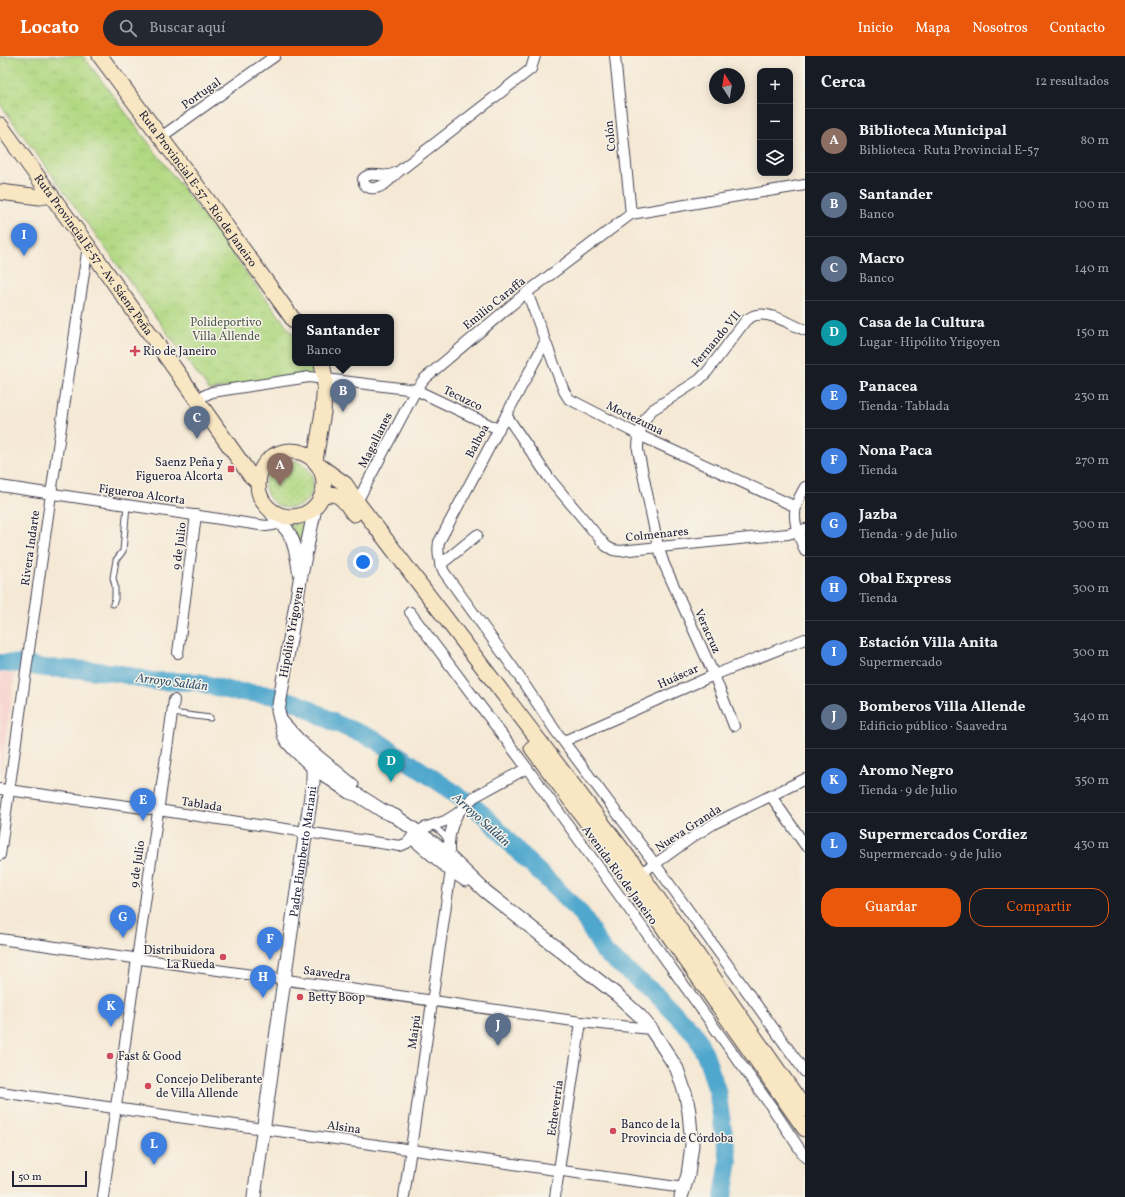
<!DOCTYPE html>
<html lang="es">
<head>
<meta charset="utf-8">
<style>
  :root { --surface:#171b24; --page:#242831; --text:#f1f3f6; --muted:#9ea1a6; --line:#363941; --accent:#ea580c }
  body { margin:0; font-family:Vollkorn,serif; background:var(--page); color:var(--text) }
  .controls { position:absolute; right:12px; top:12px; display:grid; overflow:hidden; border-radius:8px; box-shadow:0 2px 10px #0003 }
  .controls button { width:36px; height:36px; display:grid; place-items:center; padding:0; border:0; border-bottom:1px solid var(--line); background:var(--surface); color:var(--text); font:20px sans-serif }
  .compass { position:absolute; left:709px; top:12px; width:36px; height:36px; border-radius:50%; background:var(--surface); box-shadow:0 2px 10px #0003; rotate:348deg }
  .scale { position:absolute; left:12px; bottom:10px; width:75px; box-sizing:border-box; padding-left:4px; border:2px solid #22223b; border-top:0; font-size:11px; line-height:14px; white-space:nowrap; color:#22223b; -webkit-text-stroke:3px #f7f3e8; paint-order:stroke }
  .you { position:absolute; left:363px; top:506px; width:14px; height:14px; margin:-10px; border:3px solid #fff; border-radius:50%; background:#1a73e8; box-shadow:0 0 0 6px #1a73e833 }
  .badge { display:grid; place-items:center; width:26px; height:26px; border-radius:50%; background:var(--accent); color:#fff; font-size:13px; font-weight:700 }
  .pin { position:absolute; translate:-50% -33px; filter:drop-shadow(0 1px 2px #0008) }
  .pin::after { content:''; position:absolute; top:21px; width:14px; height:12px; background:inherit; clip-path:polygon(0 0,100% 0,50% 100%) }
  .popup { position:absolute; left:292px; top:258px; width:102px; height:52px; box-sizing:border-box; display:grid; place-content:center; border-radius:8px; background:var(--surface); filter:drop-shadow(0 1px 3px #0005); font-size:13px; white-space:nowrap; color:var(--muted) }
  .popup b { font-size:15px; color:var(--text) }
  .popup::after { content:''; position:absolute; left:50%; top:100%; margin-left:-8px; border:8px solid transparent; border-top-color:var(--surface) }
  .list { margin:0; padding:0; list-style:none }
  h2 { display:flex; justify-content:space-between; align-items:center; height:52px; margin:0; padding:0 16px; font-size:17px }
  h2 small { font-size:13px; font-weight:400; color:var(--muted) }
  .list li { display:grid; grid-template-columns:26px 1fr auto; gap:12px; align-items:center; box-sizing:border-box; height:64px; padding:0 16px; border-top:1px solid var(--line) }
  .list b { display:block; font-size:15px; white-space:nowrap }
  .list p { margin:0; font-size:13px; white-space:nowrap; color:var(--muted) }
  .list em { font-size:13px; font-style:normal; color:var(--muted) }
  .actions { display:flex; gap:8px; padding:12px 16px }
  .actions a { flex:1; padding:9px 0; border:1px solid var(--accent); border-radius:16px; text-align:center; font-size:14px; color:var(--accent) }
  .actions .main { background:var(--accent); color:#fff }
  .icon { flex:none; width:22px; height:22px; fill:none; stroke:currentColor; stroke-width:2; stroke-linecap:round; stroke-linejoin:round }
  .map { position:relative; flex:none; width:805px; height:1141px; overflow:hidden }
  header { display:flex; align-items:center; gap:24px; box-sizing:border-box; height:56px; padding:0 20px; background:var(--accent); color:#fff }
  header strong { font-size:19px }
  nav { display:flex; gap:22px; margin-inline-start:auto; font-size:14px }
  .search { width:280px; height:36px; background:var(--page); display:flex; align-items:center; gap:10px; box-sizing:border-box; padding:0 14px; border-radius:22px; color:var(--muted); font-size:15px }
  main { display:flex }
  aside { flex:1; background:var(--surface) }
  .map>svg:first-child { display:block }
  .built { fill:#f7d0cc }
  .grass { fill:url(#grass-dots); stroke:#6a7d5e }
  .park { fill:url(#park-crowns); stroke:#6a7d5e }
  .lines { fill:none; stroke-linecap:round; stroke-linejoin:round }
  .river { stroke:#50a7cd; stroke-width:18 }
  .service-casing { stroke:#424052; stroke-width:7 }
  .minor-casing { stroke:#424052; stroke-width:12 }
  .tertiary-casing { stroke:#424052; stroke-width:15 }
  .secondary-casing { stroke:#424052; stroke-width:17 }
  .service { stroke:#fff; stroke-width:5 }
  .minor { stroke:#fff; stroke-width:10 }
  .tertiary { stroke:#fff; stroke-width:13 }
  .secondary { stroke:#f9e7c3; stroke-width:15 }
  .poi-dot { fill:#d1495b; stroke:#f7f3e8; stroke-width:1.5 }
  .labels { text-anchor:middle; stroke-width:3; stroke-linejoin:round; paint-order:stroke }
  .street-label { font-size:12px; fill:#22223b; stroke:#f7f3e8 }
  .park-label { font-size:12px; fill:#4d5950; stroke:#f7f3e8 }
  .poi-label { font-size:12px; fill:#22223b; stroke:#f7f3e8; text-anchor:start }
  .water-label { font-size:13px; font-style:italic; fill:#345775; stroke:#f7f3e8 }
</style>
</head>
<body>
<header>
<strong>Locato</strong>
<div class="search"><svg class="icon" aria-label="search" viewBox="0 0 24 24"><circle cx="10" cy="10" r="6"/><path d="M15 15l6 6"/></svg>Buscar aquí</div>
<nav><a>Inicio</a><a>Mapa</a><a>Nosotros</a><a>Contacto</a></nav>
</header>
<main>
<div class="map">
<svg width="805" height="1141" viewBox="0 0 805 1141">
  <defs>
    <pattern id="grass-dots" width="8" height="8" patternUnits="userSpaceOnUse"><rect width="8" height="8" fill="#b1d882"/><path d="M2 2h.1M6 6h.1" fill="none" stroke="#98b971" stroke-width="1.8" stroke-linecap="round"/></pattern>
    <pattern id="park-crowns" width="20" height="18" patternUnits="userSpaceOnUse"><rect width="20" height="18" fill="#b1d882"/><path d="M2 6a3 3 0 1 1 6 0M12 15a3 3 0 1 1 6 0" fill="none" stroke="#98b971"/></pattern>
  </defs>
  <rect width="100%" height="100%" fill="#f7f3e8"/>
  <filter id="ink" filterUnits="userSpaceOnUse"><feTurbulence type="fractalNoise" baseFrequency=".025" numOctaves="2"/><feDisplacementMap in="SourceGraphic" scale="8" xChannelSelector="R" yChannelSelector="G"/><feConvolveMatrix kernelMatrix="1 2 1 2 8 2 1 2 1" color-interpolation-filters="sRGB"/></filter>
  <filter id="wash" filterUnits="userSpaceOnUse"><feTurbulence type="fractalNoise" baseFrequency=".012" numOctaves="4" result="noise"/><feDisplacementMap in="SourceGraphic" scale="16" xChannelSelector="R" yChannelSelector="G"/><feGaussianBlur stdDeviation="0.9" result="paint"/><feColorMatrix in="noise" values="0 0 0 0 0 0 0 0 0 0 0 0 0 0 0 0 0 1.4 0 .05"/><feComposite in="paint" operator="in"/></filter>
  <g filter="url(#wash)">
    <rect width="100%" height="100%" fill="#f5e9d5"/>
    <path class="built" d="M 0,616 L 15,618 L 1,716 L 0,716 Z"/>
    <g class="grass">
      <circle cx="289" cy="428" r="24"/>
      <path d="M 305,466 L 300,488 L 290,469 Z"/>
    </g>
    <path class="park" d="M 0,0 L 83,0 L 295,281 L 295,307 L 311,307 L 314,318 L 209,334 L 0,48 Z"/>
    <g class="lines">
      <path class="river" d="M 0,607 L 20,608 L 44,612 L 89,614 L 117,617 L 152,625 L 198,626 L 231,635 L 271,639 L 300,648 L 335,667 L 376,684 L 467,745 L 486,761 L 526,804 L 557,833 L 582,859 L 604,896 L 659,941 L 696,979 L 706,1001 L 717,1034 L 723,1073 L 729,1105 L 723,1141"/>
    </g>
  </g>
  <g filter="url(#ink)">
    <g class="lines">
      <defs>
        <g id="service">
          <path d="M 113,548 L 115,543 L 115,530 L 113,522 L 116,504 L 123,495 L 127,449"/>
          <path d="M 172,657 L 210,662"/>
          <path d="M 433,769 L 444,779 L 448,786"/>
        </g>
        <g id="minor">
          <path d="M 615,0 L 631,158"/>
          <path d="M 161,81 L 275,0"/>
          <path d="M 398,116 C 395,117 391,119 388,119 C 379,121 370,115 363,123 C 364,134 375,134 383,129 C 388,127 393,120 398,116 L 531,13 L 535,0"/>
          <path d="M 527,236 L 564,335 L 569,343 L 639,379 L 796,451"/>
          <path d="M 545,286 L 439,486 C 437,497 439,506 444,516 L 514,613 L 555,674 L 655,808 L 805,1016"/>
          <path d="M 197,343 L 212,336 L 309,321 L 416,334 L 498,373"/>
          <path d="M 506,359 L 549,422 L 606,490 L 613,494 L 620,495 L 788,478 L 805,473"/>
          <path d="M 0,430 L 266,470 L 273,469 L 295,461"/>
          <path d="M 805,431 C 802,437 797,444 796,451 C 792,466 800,482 805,495"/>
          <path d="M 357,446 L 416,334 L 424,323 L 521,241 L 631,158 L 805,129"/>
          <path d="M 440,509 L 477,479"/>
          <path d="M 410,556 L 527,712 L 663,900 L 773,1053 L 805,1101"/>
          <path d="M 178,597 L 196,459"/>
          <path d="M 734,670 L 714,619 L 664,508 L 658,490 L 638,394 C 638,379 641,366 652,354 L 699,324 L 707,316 L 746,264 C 750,262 753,259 757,259 C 771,256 792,269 805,274"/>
          <path d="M 564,685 L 714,619 L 805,583"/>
          <path d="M 0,733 L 158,754 L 400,790 L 407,787 L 412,781 L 424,772 L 445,765 L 458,757 L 474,741 L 527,712"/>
          <path d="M 771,740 L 805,789"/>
          <path d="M 0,799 L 51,438 L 88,190"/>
          <path d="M 635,820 L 655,808 L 694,780 L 715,767 L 805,723"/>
          <path d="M 0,883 L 581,966 L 651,973"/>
          <path d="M 0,1036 L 684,1132"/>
          <path d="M 103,1141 L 174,644"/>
          <path d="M 404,1141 L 451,814 C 448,794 447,776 458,757"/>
          <path d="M 555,1141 L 581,966"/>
        </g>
        <g id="tertiary">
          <path d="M 315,452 L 300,524 L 278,655 L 284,679 L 287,685 L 295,694 L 313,711 L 349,736 L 358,739 L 383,755 L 395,760 L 439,791 L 485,835 L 617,939 L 640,960 L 651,973 L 661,988 L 677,1013 L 686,1040 L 689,1056 L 692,1089 L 688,1119 L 681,1141"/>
          <path d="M 270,455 C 275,462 282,468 287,474 C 295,486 297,500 299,514"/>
          <path d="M 282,666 L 302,688 L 352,729"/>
          <path d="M 413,782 L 451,814 L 466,824"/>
          <path id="s1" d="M 254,1141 L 284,924 L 313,726 L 313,711"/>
        </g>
        <g id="secondary">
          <path id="s2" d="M 100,0 L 209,146 L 295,266"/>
          <path id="s3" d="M 0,69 L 88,190 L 250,419 L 258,426"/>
          <path d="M 0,136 L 40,141 L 51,139"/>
          <circle cx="291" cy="428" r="33"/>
          <path d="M 315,404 L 323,356 L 325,323 L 322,307"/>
          <path d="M 321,411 L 345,428 L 357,446 L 640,817 L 805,1053"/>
          <path d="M 323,439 C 341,435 344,445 354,458"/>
          <path d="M 532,692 L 630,824 L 805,1073"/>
        </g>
      </defs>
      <use href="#service" class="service-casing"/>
      <use href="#minor" class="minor-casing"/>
      <use href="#tertiary" class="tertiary-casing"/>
      <use href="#secondary" class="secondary-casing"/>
      <use href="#service" class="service"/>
      <use href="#minor" class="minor"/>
      <use href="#tertiary" class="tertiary"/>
      <use href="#secondary" class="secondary"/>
    </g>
  </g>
  <g class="poi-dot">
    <path d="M133 289h4v4h4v4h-4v4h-4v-4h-4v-4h4z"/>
    <rect x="227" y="409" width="8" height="8" rx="2"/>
    <circle cx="223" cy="901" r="4"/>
    <circle cx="300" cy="941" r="4"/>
    <circle cx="110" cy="1000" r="4"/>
    <circle cx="148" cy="1030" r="4"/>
    <circle cx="613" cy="1075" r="4"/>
  </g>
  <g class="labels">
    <g class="street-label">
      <text transform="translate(201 37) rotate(-35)" y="4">Portugal</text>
      <text transform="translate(610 80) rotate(-96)" y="4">Colón</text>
      <text dy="4" stroke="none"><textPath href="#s2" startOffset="165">Ruta Provincial E-57 - Río de Janeiro</textPath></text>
      <text dy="4" stroke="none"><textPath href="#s3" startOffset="160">Ruta Provincial E-57 - Av. Sáenz Peña</textPath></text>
      <text transform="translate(494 247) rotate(-39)" y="4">Emilio Caraffa</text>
      <text transform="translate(716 283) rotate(-50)" y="4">Fernando VII</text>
      <text transform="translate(463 342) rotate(26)" y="4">Tecuzco</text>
      <text transform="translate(635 362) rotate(26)" y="4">Moctezuma</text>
      <text transform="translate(375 384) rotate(-63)" y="4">Magallanes</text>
      <text transform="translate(477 385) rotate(-62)" y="4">Balboa</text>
      <text transform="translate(142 438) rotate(8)" y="4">Figueroa Alcorta</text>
      <text transform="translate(657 478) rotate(-6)" y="4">Colmenares</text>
      <text transform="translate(179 490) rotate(-83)" y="4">9 de Julio</text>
      <text transform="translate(30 492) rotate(-82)" y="4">Rivera Indarte</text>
      <text transform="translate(708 575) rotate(66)" y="4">Veracruz</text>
      <text transform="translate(291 576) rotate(-80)" y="4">Hipólito Yrigoyen</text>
      <text transform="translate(678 620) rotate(-24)" y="4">Huáscar</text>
      <text transform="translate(202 748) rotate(9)" y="4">Tablada</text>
      <text transform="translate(688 772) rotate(-33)" y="4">Nueva Granda</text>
      <text dy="4" stroke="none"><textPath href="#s1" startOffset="349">Padre Humberto Mariani</textPath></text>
      <text transform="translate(137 808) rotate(-82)" y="4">9 de Julio</text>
      <text transform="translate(620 819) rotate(54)" y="4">Avenida Río de Janeiro</text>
      <text transform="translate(327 917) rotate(8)" y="4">Saavedra</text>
      <text transform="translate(414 976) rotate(-82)" y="4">Maipú</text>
      <text transform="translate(555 1052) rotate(-82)" y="4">Echeverría</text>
      <text transform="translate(344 1071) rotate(8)" y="4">Alsina</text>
    </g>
    <g class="park-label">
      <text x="226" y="270">Polideportivo<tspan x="226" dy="14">Villa Allende</tspan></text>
    </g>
    <g class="poi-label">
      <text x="143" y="299">Rio de Janeiro</text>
      <text x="223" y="410" text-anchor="end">Saenz Peña y<tspan x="223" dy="14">Figueroa Alcorta</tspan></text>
      <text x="215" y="898" text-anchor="end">Distribuidora<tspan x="215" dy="14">La Rueda</tspan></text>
      <text x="308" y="945">Betty Boop</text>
      <text x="118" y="1004">Fast &amp; Good</text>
      <text x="156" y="1027">Concejo Deliberante<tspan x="156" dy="14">de Villa Allende</tspan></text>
      <text x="621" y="1072">Banco de la<tspan x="621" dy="14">Provincia de Córdoba</tspan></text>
    </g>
    <g class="water-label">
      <text transform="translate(172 625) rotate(7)" y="5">Arroyo Saldán</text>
      <text transform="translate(482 763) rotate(42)" y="5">Arroyo Saldán</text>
    </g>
  </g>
</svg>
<div class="controls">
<button>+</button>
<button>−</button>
<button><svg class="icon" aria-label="layers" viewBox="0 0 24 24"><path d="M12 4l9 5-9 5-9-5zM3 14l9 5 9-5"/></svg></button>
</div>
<svg class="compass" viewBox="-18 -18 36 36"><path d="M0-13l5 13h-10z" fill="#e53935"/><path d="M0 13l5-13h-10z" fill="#9ea1a6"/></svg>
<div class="scale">50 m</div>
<div class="you"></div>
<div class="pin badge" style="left:280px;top:430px;background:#8d6e63">A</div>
<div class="pin badge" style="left:343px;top:356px;background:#5c6f8a">B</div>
<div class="popup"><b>Santander</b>Banco</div>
<div class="pin badge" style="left:197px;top:383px;background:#5c6f8a">C</div>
<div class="pin badge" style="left:391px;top:726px;background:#0f9aa8">D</div>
<div class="pin badge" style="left:143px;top:765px;background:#3f7fe0">E</div>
<div class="pin badge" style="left:270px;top:904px;background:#3f7fe0">F</div>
<div class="pin badge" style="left:123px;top:882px;background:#3f7fe0">G</div>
<div class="pin badge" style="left:263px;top:942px;background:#3f7fe0">H</div>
<div class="pin badge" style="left:24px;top:200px;background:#3f7fe0">I</div>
<div class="pin badge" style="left:498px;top:990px;background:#5c6f8a">J</div>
<div class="pin badge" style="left:111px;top:971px;background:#3f7fe0">K</div>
<div class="pin badge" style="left:154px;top:1109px;background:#3f7fe0">L</div>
</div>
<aside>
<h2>Cerca<small>12 resultados</small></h2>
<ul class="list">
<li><span class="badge" style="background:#8d6e63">A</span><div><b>Biblioteca Municipal</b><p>Biblioteca · Ruta Provincial E-57</p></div><em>80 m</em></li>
<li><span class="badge" style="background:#5c6f8a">B</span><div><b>Santander</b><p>Banco</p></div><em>100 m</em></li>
<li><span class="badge" style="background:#5c6f8a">C</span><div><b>Macro</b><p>Banco</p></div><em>140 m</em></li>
<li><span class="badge" style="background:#0f9aa8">D</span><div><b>Casa de la Cultura</b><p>Lugar · Hipólito Yrigoyen</p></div><em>150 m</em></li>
<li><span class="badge" style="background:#3f7fe0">E</span><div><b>Panacea</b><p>Tienda · Tablada</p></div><em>230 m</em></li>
<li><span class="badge" style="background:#3f7fe0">F</span><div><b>Nona Paca</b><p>Tienda</p></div><em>270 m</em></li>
<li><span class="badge" style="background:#3f7fe0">G</span><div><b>Jazba</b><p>Tienda · 9 de Julio</p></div><em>300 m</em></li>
<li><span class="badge" style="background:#3f7fe0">H</span><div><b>Obal Express</b><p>Tienda</p></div><em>300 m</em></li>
<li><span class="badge" style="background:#3f7fe0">I</span><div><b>Estación Villa Anita</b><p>Supermercado</p></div><em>300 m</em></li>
<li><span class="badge" style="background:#5c6f8a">J</span><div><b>Bomberos Villa Allende</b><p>Edificio público · Saavedra</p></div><em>340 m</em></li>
<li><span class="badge" style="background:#3f7fe0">K</span><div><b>Aromo Negro</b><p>Tienda · 9 de Julio</p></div><em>350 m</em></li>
<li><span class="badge" style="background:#3f7fe0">L</span><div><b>Supermercados Cordiez</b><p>Supermercado · 9 de Julio</p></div><em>430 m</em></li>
</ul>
<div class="actions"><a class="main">Guardar</a><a>Compartir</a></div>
</aside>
</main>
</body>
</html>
